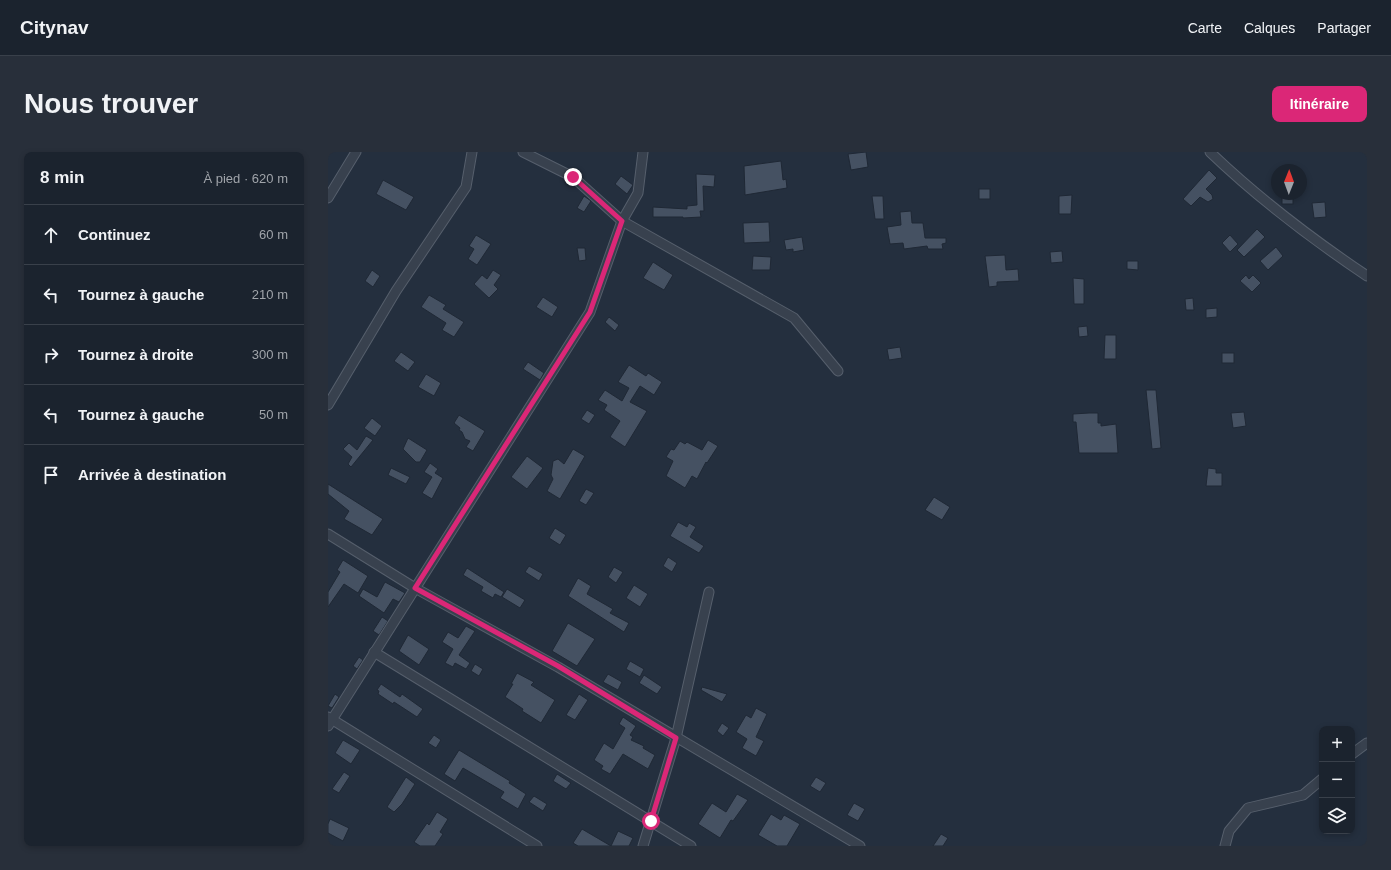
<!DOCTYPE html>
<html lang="fr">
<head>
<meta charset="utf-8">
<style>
  :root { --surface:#1b232e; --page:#282f3a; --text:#f1f3f6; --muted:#a0a4aa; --line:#39404a; --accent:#db2777 }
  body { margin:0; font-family:Helvetica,sans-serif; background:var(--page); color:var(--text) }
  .controls { position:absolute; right:12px; bottom:12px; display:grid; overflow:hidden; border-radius:8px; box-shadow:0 2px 6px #0003 }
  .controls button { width:36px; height:36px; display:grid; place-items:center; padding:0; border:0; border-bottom:1px solid var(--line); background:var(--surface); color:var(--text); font:20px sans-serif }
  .compass { position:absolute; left:943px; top:12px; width:36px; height:36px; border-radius:50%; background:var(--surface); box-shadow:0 2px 6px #0003; rotate:1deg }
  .stop { position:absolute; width:12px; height:12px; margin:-9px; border:3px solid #db2777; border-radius:50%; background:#fff }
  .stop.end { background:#db2777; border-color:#fff; box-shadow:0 1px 4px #0008 }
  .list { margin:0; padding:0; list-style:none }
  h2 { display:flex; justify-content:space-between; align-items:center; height:52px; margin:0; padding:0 16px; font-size:17px }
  h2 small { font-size:13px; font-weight:400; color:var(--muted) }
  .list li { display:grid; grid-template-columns:26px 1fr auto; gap:12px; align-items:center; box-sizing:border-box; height:60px; padding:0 16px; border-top:1px solid var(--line) }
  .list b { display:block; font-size:15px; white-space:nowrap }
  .list em { font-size:13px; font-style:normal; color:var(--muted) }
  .icon { flex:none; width:22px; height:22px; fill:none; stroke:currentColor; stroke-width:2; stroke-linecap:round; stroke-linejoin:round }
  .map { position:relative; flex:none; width:1039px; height:694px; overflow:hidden; border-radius:8px }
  header { display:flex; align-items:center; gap:24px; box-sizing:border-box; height:56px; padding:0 20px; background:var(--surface); border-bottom:1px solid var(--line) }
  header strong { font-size:19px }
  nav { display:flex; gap:22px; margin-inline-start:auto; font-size:14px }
  .intro { display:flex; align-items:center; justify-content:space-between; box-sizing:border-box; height:96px; padding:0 24px }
  h1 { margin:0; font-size:28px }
  .button { padding:10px 18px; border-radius:8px; background:var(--accent); color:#fff; font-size:14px; font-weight:700 }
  main { display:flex; gap:24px; padding:0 24px }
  aside { flex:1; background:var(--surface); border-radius:8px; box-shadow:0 2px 6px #0003 }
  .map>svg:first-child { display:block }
  .building { fill:#455162; stroke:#1f2835 }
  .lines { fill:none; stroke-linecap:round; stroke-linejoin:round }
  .minor-casing { stroke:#565f6c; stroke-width:11 }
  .minor { stroke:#38414e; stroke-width:9 }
  .route { stroke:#db2777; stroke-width:5 }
</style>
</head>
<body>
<header>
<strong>Citynav</strong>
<nav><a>Carte</a><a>Calques</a><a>Partager</a></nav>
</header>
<div class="intro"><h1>Nous trouver</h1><a class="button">Itinéraire</a></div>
<main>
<aside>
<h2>8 min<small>À pied · 620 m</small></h2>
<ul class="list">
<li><svg class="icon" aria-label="ahead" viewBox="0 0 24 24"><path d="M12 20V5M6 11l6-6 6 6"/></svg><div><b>Continuez</b></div><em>60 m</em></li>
<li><svg class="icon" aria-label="left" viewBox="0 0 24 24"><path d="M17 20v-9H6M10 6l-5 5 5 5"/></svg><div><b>Tournez à gauche</b></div><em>210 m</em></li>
<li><svg class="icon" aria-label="right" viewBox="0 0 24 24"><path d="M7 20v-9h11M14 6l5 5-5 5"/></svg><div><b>Tournez à droite</b></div><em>300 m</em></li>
<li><svg class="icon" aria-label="left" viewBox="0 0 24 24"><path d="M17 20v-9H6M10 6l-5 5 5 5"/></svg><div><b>Tournez à gauche</b></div><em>50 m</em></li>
<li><svg class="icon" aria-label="arrive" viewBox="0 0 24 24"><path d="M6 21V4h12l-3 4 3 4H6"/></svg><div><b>Arrivée à destination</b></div></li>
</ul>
</aside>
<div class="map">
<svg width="1039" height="694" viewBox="0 0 1039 694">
  <rect width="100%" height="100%" fill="#242f3e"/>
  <g class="building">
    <path d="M 538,0 L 540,15 L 523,18 L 520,2 Z"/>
    <path d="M 453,9 L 455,28 L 458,27 L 459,36 L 417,43 L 416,14 Z"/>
    <path d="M 881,18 L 889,26 L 878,37 L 884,43 L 885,47 L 880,50 L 872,45 L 863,54 L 855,47 Z"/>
    <path d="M 368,22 L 387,23 L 386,35 L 375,34 L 376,59 L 372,59 L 373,65 L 355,66 L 355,65 L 325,65 L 325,55 L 359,57 L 359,54 L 369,53 Z"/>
    <path d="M 293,24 L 305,33 L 299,42 L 287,32 Z"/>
    <path d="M 55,28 L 86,45 L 78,58 L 48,42 Z"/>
    <rect x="651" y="37" width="11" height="10"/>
    <rect x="954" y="42" width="11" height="10"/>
    <path d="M 744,43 L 743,62 L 731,62 L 731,44 Z"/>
    <path d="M 256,44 L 263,49 L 256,60 L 249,56 Z"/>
    <path d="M 544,44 L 555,44 L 556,67 L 547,67 Z"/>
    <path d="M 997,50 L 998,65 L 986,66 L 984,51 Z"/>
    <path d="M 583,59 L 584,71 L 595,71 L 597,86 L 618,86 L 618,91 L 614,92 L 615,97 L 600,97 L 599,94 L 576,97 L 575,91 L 562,92 L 559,75 L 573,73 L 572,60 Z"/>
    <path d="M 441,70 L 442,90 L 416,91 L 415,71 Z"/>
    <path d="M 929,77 L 937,85 L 916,105 L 909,98 Z"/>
    <path d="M 148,83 L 163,92 L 149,113 L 140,107 L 146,97 L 141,94 Z"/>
    <path d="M 902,83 L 910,92 L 902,100 L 894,91 Z"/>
    <path d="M 474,85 L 476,98 L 465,100 L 465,97 L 458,98 L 456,88 Z"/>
    <path d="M 948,95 L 955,104 L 940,118 L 932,109 Z"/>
    <path d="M 249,96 L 257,96 L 258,108 L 251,109 Z"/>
    <path d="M 734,99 L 735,110 L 723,111 L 722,100 Z"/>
    <path d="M 677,103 L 678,118 L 690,117 L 691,129 L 669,130 L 669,134 L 661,135 L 657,104 Z"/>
    <path d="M 425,104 L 443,105 L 442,118 L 424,118 Z"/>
    <path d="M 799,109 L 810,109 L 810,118 L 799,117 Z"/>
    <path d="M 325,110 L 345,123 L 336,138 L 315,126 Z"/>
    <path d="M 44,118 L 52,124 L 45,135 L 37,129 Z"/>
    <path d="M 165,118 L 173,123 L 166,133 L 170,137 L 161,146 L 146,132 L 154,123 L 159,127 Z"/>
    <path d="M 918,123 L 921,127 L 925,123 L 933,131 L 924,140 L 912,129 Z"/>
    <path d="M 745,126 L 756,127 L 756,152 L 746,152 Z"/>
    <path d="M 101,143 L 118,153 L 115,157 L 136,170 L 126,185 L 114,178 L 118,171 L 93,155 Z"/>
    <path d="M 215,145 L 230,155 L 224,165 L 208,155 Z"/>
    <path d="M 865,146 L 866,158 L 858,158 L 857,147 Z"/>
    <path d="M 889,156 L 889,165 L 878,166 L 878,157 Z"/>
    <path d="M 281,165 L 291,173 L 287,179 L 277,170 Z"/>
    <path d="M 759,174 L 760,184 L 751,185 L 750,175 Z"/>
    <path d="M 777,183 L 788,183 L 788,207 L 776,207 Z"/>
    <path d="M 572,195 L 574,206 L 561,208 L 559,197 Z"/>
    <path d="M 73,200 L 87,210 L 80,219 L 66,209 Z"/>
    <rect x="894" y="201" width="12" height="10"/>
    <path d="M 200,210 L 216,221 L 212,228 L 195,217 Z"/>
    <path d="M 301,213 L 318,224 L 320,221 L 334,230 L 326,243 L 312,234 L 302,250 L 319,259 L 297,295 L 282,285 L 292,269 L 276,258 L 279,253 L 270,248 L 277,238 L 294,249 L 301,236 L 290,230 Z"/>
    <path d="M 98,222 L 113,231 L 106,244 L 90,235 Z"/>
    <path d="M 818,238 L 828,238 L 833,296 L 824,297 Z"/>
    <path d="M 259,258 L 267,263 L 261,272 L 253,267 Z"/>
    <path d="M 916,260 L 918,274 L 905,276 L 903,261 Z"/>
    <path d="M 761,261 L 770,261 L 770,271 L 773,271 L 773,274 L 788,272 L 790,301 L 751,301 L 748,270 L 745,270 L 745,262 Z"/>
    <path d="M 131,263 L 157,279 L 145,299 L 138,295 L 142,289 L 137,287 L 134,280 L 131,278 L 132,276 L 126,271 Z"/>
    <path d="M 44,266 L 54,274 L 47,284 L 36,276 Z"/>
    <path d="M 38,284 L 45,288 L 23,315 L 20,312 L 24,305 L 15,297 L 21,291 L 29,298 Z"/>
    <path d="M 80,286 L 99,298 L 92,310 L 88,310 L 75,297 Z"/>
    <path d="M 380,288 L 390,294 L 379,311 L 378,310 L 369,327 L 364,324 L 357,336 L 338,324 L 345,309 L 338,305 L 343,297 L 346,298 L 352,289 L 357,292 L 359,290 L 374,298 Z"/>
    <path d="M 245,297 L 257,304 L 232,347 L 219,339 L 225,327 L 223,323 L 225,309 L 230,307 L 236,312 Z"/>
    <path d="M 199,304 L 215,316 L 199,337 L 183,325 Z"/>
    <path d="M 102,311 L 110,317 L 107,321 L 115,326 L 104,347 L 94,341 L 104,325 L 96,320 Z"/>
    <path d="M 63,316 L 82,325 L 78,332 L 60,323 Z"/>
    <path d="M 880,316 L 888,317 L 888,321 L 894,321 L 894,334 L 878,334 Z"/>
    <path d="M 0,332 L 55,367 L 44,383 L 16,367 L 21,359 L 0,342 Z"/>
    <path d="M 258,337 L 266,341 L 258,353 L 251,349 Z"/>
    <path d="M 606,345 L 622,355 L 614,368 L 597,358 Z"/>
    <path d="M 350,370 L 359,375 L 361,371 L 368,375 L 362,385 L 376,394 L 371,401 L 342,384 Z"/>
    <path d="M 227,376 L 238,383 L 232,393 L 221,386 Z"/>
    <path d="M 340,405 L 349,411 L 344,420 L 335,414 Z"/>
    <path d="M 15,408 L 40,424 L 30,441 L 16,432 L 0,455 L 0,440 L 12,420 L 9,418 Z"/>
    <path d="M 201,414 L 215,422 L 211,429 L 197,420 Z"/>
    <path d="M 286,415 L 295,420 L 288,431 L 280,425 Z"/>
    <path d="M 139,416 L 176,440 L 173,445 L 167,442 L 165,446 L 153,439 L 155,435 L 135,423 Z"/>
    <path d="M 250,426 L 263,434 L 259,442 L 285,457 L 282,461 L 301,471 L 296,480 L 240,444 Z"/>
    <path d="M 57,430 L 77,441 L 71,450 L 65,447 L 56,461 L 31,444 L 35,437 L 49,445 Z"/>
    <path d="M 306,433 L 320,442 L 312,455 L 298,446 Z"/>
    <path d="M 179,437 L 197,448 L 192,456 L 174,445 Z"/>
    <path d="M 54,465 L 60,469 L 51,483 L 45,479 Z"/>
    <path d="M 240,471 L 267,487 L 249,514 L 224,499 Z"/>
    <path d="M 138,474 L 147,479 L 131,503 L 142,511 L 138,517 L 127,511 L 125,515 L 117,511 L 125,497 L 114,490 L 120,480 L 130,486 Z"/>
    <path d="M 80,483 L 101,497 L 91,513 L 71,499 Z"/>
    <path d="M 31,505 L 35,508 L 29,517 L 25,514 Z"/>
    <path d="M 302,509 L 316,517 L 312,525 L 298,517 Z"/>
    <path d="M 147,512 L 155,517 L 151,524 L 143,519 Z"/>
    <path d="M 189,521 L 206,530 L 203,533 L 227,548 L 213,571 L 194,559 L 195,557 L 177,545 L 185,532 L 183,532 Z"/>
    <path d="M 280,522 L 294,530 L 290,538 L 275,530 Z"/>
    <path d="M 316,523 L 334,535 L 329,542 L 311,531 Z"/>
    <path d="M 53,532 L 72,545 L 74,542 L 95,557 L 89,565 L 66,550 L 65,552 L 50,542 L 51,539 L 49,538 Z"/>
    <path d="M 374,535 L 399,542 L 394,550 L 373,538 Z"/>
    <path d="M 7,542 L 11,545 L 4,556 L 0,554 Z"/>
    <path d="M 251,542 L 260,548 L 247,568 L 238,563 Z"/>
    <path d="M 428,556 L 439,562 L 428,585 L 436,589 L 428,604 L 414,596 L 419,587 L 408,580 L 418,563 L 423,566 Z"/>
    <path d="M 295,565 L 308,574 L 302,583 L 305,585 L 303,588 L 316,594 L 315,596 L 327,603 L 320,617 L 295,602 L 282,622 L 273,617 L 275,614 L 266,608 L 276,591 L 285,597 L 297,576 L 291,572 Z"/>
    <path d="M 394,571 L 401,576 L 395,584 L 389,579 Z"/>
    <path d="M 106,583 L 113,588 L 108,596 L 100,591 Z"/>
    <path d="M 15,588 L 32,598 L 23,612 L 7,601 Z"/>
    <path d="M 131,598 L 182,629 L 181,631 L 198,642 L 190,657 L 172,646 L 176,640 L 135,616 L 127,629 L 116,622 Z"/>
    <path d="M 16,620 L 22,624 L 11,641 L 4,637 Z"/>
    <path d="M 229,622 L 243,631 L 238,637 L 225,629 Z"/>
    <path d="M 78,625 L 87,632 L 74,652 L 66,660 L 59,655 Z"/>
    <path d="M 488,625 L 498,631 L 492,640 L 482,634 Z"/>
    <path d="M 409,642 L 420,648 L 405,669 L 403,668 L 392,686 L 370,672 L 384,651 L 398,660 Z"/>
    <path d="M 206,644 L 219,652 L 215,659 L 201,650 Z"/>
    <path d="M 526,651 L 537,657 L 530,669 L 519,663 Z"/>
    <path d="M 109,660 L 120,667 L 112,680 L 115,682 L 107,694 L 92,694 L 86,690 L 99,671 L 101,673 Z"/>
    <path d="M 443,662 L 453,668 L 456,663 L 472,672 L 459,694 L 449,694 L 430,683 Z"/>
    <path d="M 2,667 L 21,676 L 15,689 L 0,681 L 0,672 Z"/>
    <path d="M 254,677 L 283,694 L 290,679 L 305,686 L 301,694 L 250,694 L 245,691 Z"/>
    <path d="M 613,682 L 620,686 L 615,694 L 605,694 Z"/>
  </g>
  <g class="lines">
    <defs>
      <g id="minor">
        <path d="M 195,0 L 245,25 L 294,69 L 466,166 L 510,219"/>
        <path d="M 882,0 C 930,46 984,87 1039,124"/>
        <path d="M 0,46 L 28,0"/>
        <path d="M 0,253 L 68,139 L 138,35 L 144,0"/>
        <path d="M 0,382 L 87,436 L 230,515 L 532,694"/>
        <path d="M 46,500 L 363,694"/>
        <path d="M 0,565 L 209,694"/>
        <path d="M 0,574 L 262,160 L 294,69 L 310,41 L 315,0"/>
        <path d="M 1024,602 L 1039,591"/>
        <path d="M 315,694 L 348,586 L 381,440"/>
        <path d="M 897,694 L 901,679 L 920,656 L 975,643 L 994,627"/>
      </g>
    </defs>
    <use href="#minor" class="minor-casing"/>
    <use href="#minor" class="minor"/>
  </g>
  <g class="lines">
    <path class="route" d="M 245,25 L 294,69 L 262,160 L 87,436 L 230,514 L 348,586 L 323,669"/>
  </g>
</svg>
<div class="controls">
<button>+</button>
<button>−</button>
<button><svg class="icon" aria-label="layers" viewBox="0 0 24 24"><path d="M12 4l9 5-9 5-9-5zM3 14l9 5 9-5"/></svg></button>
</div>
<svg class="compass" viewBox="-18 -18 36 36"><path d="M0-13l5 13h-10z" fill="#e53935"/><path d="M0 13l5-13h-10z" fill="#a0a4aa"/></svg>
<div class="stop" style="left:323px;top:669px"></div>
<div class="stop end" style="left:245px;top:25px"></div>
</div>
</main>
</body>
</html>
